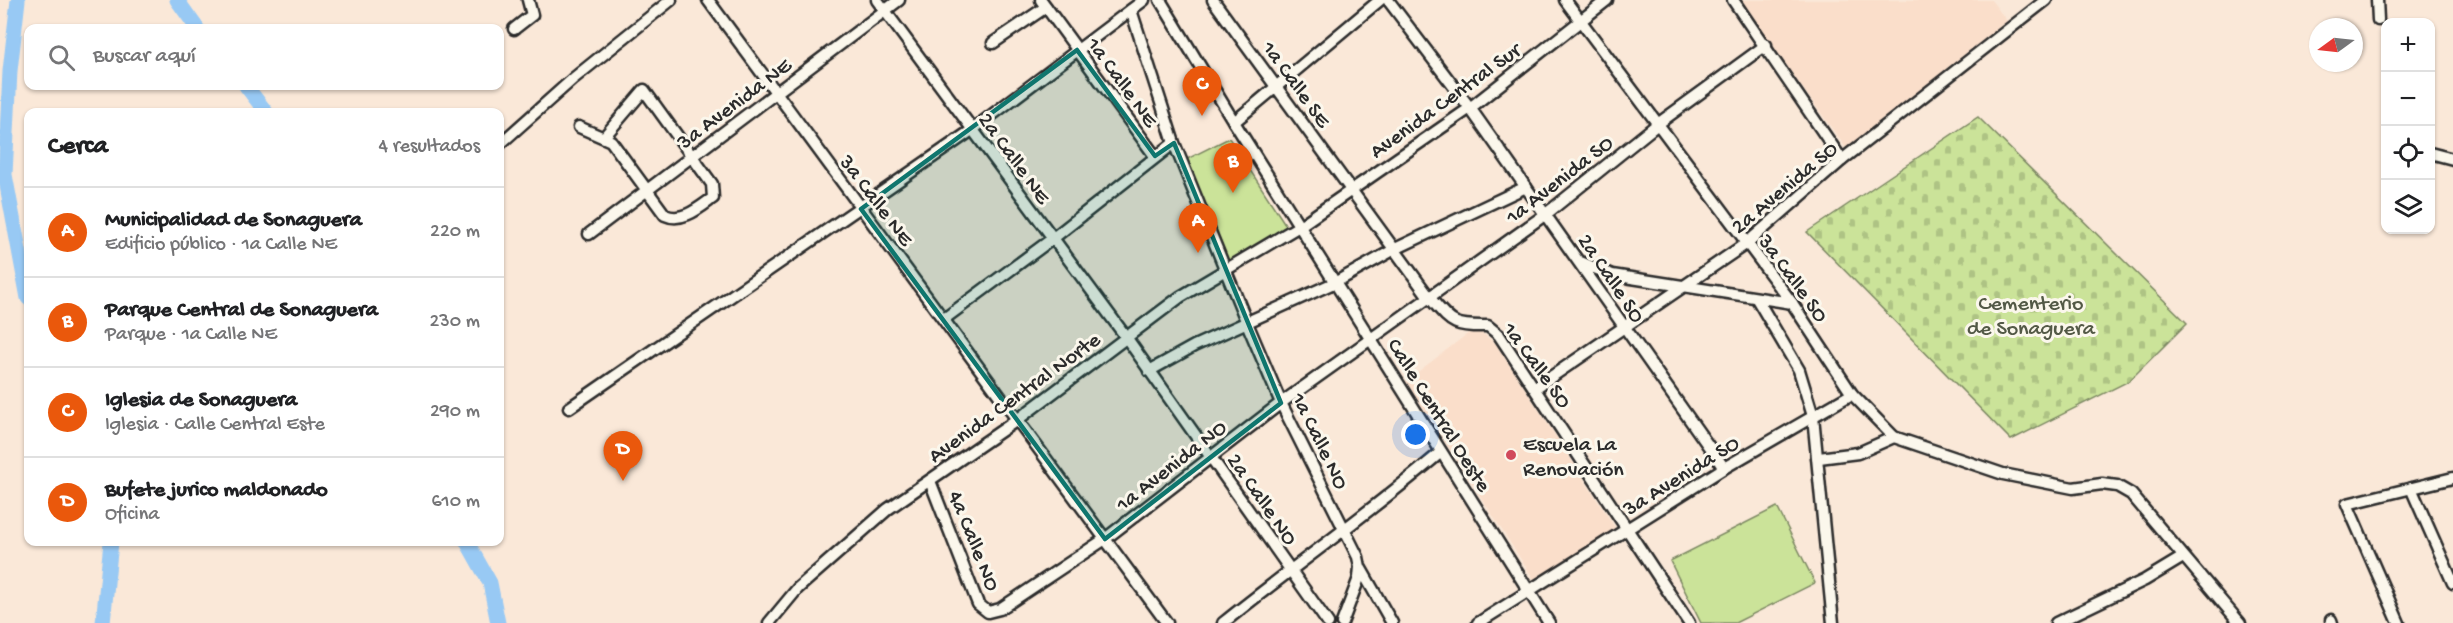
<!DOCTYPE html>
<html lang="es">
<head>
<meta charset="utf-8">
<style>
  :root { --surface:#fff; --page:#f2f2f2; --text:#202124; --muted:#757577; --line:#e0e0e0; --accent:#ea580c }
  body { margin:0; font-family:"Gochi Hand",sans-serif; background:var(--page); color:var(--text) }
  .controls { position:absolute; right:18px; top:18px; display:grid; overflow:hidden; border-radius:12px; box-shadow:0 2px 4px #0004 }
  .controls button { width:54px; height:54px; display:grid; place-items:center; padding:0; border:0; border-bottom:2px solid var(--line); background:var(--surface); color:var(--text); font:30px sans-serif }
  .compass { position:absolute; left:2309px; top:18px; width:54px; height:54px; border-radius:50%; background:var(--surface); box-shadow:0 2px 4px #0004; rotate:255deg }
  .you { position:absolute; left:1416px; top:435px; width:21px; height:21px; margin:-15px; border:4px solid #fff; border-radius:50%; background:#1a73e8; box-shadow:0 0 0 9px #1a73e833 }
  .badge { display:grid; place-items:center; width:39px; height:39px; border-radius:50%; background:var(--accent); color:#fff; font-size:20px; font-weight:700 }
  .pin { position:absolute; translate:-50% -50px; filter:drop-shadow(0 2px 3px #0008) }
  .pin::after { content:''; position:absolute; top:32px; width:21px; height:18px; background:inherit; clip-path:polygon(0 0,100% 0,50% 100%) }
  .list { margin:0; padding:0; list-style:none }
  h2 { display:flex; justify-content:space-between; align-items:center; height:78px; margin:0; padding:0 24px; font-size:26px }
  h2 small { font-size:20px; font-weight:400; color:var(--muted) }
  .list li { display:grid; grid-template-columns:39px 1fr auto; gap:18px; align-items:center; box-sizing:border-box; height:90px; padding:0 24px; border-top:2px solid var(--line) }
  .list b { display:block; font-size:22px; white-space:nowrap }
  .list p { margin:0; font-size:20px; white-space:nowrap; color:var(--muted) }
  .list em { font-size:20px; font-style:normal; color:var(--muted) }
  .icon { flex:none; width:33px; height:33px; fill:none; stroke:currentColor; stroke-width:2; stroke-linecap:round; stroke-linejoin:round }
  .map { position:relative; flex:none; width:2453px; height:623px; overflow:hidden }
  .search { position:absolute; background:var(--surface); box-shadow:0 2px 4px #0004; left:24px; top:24px; width:480px; height:66px; display:flex; align-items:center; gap:15px; box-sizing:border-box; padding:0 21px; border-radius:12px; color:var(--muted); font-size:22px }
  .panel { position:absolute; background:var(--surface); box-shadow:0 2px 4px #0004; left:24px; top:108px; width:480px; height:438px; border-radius:12px }
  .map>svg:first-child { display:block }
  .built { fill:#fadeca }
  .cemetery { fill:url(#cemetery-stones); stroke:#7b8762; stroke-width:1.5 }
  .park { fill:#cbe399; stroke:#7b8762; stroke-width:1.5 }
  .lines { fill:none; stroke-linecap:round; stroke-linejoin:round }
  .river { stroke:#98c9f4; stroke-width:15 }
  .minor-casing { stroke:#2b2b2b; stroke-width:15 }
  .minor { stroke:#fbf7ec; stroke-width:10 }
  .marked { fill:#0f766e; fill-opacity:0.2; stroke:#0f766e; stroke-width:4.5; stroke-linejoin:round }
  .poi-dot { fill:#d1495b; stroke:#fbf7ec; stroke-width:2 }
  .labels { text-anchor:middle; stroke-width:6; stroke-linejoin:round; paint-order:stroke }
  .street-label { font-size:22px; fill:#2b2b2b; stroke:#fbf7ec }
  .park-label { font-size:22px; fill:#535946; stroke:#fbf7ec }
  .poi-label { font-size:22px; fill:#2b2b2b; stroke:#fbf7ec; text-anchor:start }
</style>
</head>
<body>
<div class="map">
<svg width="2453" height="623" viewBox="0 0 2453 623">
  <defs>
    <pattern id="cemetery-stones" width="16" height="16" patternUnits="userSpaceOnUse" patternTransform="scale(1.5)"><rect width="16" height="16" fill="#cbe399"/><path d="M2 7V4a2 2 0 0 1 4 0v3zM10 15v-3a2 2 0 0 1 4 0v3z" fill="#aec384"/></pattern>
  </defs>
  <rect width="100%" height="100%" fill="#fae8d8"/>
  <filter id="ink" filterUnits="userSpaceOnUse"><feTurbulence type="fractalNoise" baseFrequency=".0167" numOctaves="2"/><feDisplacementMap in="SourceGraphic" scale="12" xChannelSelector="R" yChannelSelector="G"/><feConvolveMatrix kernelMatrix="1 2 1 2 8 2 1 2 1" color-interpolation-filters="sRGB"/></filter>
  <g filter="url(#ink)">
    <g class="built">
      <path d="M 1739,0 L 1991,0 L 2007,21 L 1846,148 Z"/>
      <path d="M 1470,332 L 1482,333 L 1495,343 L 1616,529 L 1535,581 L 1406,381 Z"/>
    </g>
    <path class="cemetery" d="M 1978,117 L 2187,323 L 2129,381 L 2011,440 L 1807,232 Z"/>
    <g class="park">
      <path d="M 1229,138 L 1287,227 L 1229,262 L 1187,159 Z"/>
      <path d="M 1777,507 L 1815,583 L 1735,623 L 1701,623 L 1670,561 Z"/>
    </g>
    <g class="lines">
      <g class="river">
        <path d="M 18,0 L 10,71 L 5,175 L 28,298"/>
        <path d="M 177,0 L 197,28"/>
        <path d="M 246,86 L 266,112"/>
        <path d="M 467,542 L 490,583 L 498,623"/>
        <path d="M 103,623 L 111,542"/>
      </g>
      <defs>
        <g id="minor">
          <path d="M 708,0 L 1167,623"/>
          <path d="M 877,0 L 1126,337 L 1328,623"/>
          <path d="M 1041,0 L 1155,156"/>
          <path d="M 1160,0 L 1234,122 L 1549,623"/>
          <path d="M 1213,0 L 1429,297 C 1452,323 1452,327 1488,326 L 1499,335 L 1689,623"/>
          <path d="M 1388,0 L 1470,108 L 1724,468"/>
          <path d="M 1565,0 L 1792,303 L 1852,394 L 1894,437 L 2003,474 L 2073,488 L 2102,484 L 2117,486 L 2131,494 L 2240,623"/>
          <path d="M 1733,0 L 1842,160"/>
          <path d="M 2377,0 L 2378,20"/>
          <path d="M 1131,10 L 1174,143 L 1247,323 L 1281,403 L 1358,557 L 1360,567 L 1392,623"/>
          <path d="M 514,29 L 532,15 L 528,0"/>
          <path d="M 993,43 L 1046,7"/>
          <path d="M 1234,122 L 1380,0"/>
          <path d="M 579,127 L 611,141 L 665,215 C 682,223 699,208 713,198 L 712,184 L 644,90 L 604,137"/>
          <path d="M 500,144 L 574,78 L 671,0"/>
          <path d="M 2430,153 L 2453,159"/>
          <path d="M 589,234 L 899,0"/>
          <path d="M 1580,262 L 1612,275 L 1792,303"/>
          <path d="M 1757,299 L 1799,370 L 1813,416 L 1833,623"/>
          <path d="M 944,319 L 1052,239 L 1174,143"/>
          <path d="M 1149,371 L 1194,346 L 1336,282 L 1395,249 L 1526,187"/>
          <path d="M 1535,388 L 1747,243 L 1842,160 L 2046,0"/>
          <path d="M 569,408 L 972,130 L 1144,0"/>
          <path d="M 1819,458 L 1858,453 L 1894,437"/>
          <path d="M 930,481 L 978,604 L 988,612 L 1000,609 L 1105,539 L 1281,403 L 1546,214 L 1659,123 L 1766,45"/>
          <path d="M 2411,488 L 2453,583"/>
          <path d="M 2331,620 L 2332,623"/>
          <path d="M 769,623 L 798,588 L 888,509 L 1017,420 L 1180,297 L 1301,225 L 1470,108 L 1607,0"/>
          <path d="M 1223,623 C 1295,565 1371,512 1441,452"/>
          <path d="M 1342,623 L 1359,578 L 1360,567"/>
          <path d="M 1478,623 L 1724,468 L 1852,394"/>
          <path d="M 2056,623 L 2145,580 L 2183,557"/>
          <path d="M 2399,623 L 2347,504 L 2453,478"/>
        </g>
      </defs>
      <use href="#minor" class="minor-casing"/>
      <use href="#minor" class="minor"/>
    </g>
  </g>
  <path class="marked" d="M 1077,50 L 1155,156 L 1174,143 L 1281,403 L 1105,539 L 861,209 Z"/>
  <circle class="poi-dot" cx="1511" cy="455" r="6"/>
  <g class="labels">
    <g class="street-label">
      <text transform="translate(1124 81) rotate(54)" y="8">1a Calle NE</text>
      <text transform="translate(1298 83) rotate(54)" y="8">1a Calle SE</text>
      <text transform="translate(1444 99) rotate(-36)" y="8">Avenida Central Sur</text>
      <text transform="translate(733 102) rotate(-37)" y="8">3a Avenida NE</text>
      <text transform="translate(1016 157) rotate(54)" y="8">2a Calle NE</text>
      <text transform="translate(1558 178) rotate(-38)" y="8">1a Avenida SO</text>
      <text transform="translate(1783 186) rotate(-40)" y="8">2a Avenida SO</text>
      <text transform="translate(878 199) rotate(53)" y="8">3a Calle NE</text>
      <text transform="translate(1613 277) rotate(56)" y="8">2a Calle SO</text>
      <text transform="translate(1795 277) rotate(54)" y="8">3a Calle SO</text>
      <text transform="translate(1539 364) rotate(54)" y="8">1a Calle SO</text>
      <text transform="translate(1013 396) rotate(-36)" y="8">Avenida Central Norte</text>
      <text transform="translate(1441 414) rotate(58)" y="8">Calle Central Oeste</text>
      <text transform="translate(1322 440) rotate(64)" y="8">1a Calle NO</text>
      <text transform="translate(1170 464) rotate(-38)" y="8">1a Avenida NO</text>
      <text transform="translate(1680 474) rotate(-32)" y="8">3a Avenida SO</text>
      <text transform="translate(1264 498) rotate(55)" y="8">2a Calle NO</text>
      <text transform="translate(976 540) rotate(68)" y="8">4a Calle NO</text>
    </g>
    <g class="park-label">
      <text x="2031" y="309">Cementerio<tspan x="2031" dy="25">de Sonaguera</tspan></text>
    </g>
    <g class="poi-label">
      <text x="1523" y="450">Escuela La<tspan x="1523" dy="25">Renovación</tspan></text>
    </g>
  </g>
</svg>
<div class="controls">
<button>+</button>
<button>−</button>
<button><svg class="icon" aria-label="locate" viewBox="0 0 24 24"><circle cx="12" cy="12" r="6"/><path d="M12 2v4M12 18v4M2 12h4M18 12h4"/></svg></button>
<button><svg class="icon" aria-label="layers" viewBox="0 0 24 24"><path d="M12 4l9 5-9 5-9-5zM3 14l9 5 9-5"/></svg></button>
</div>
<svg class="compass" viewBox="-18 -18 36 36"><path d="M0-13l5 13h-10z" fill="#e53935"/><path d="M0 13l5-13h-10z" fill="#757577"/></svg>
<div class="you"></div>
<div class="pin badge" style="left:1198px;top:253px">A</div>
<div class="pin badge" style="left:1233px;top:193px">B</div>
<div class="pin badge" style="left:1202px;top:116px">C</div>
<div class="pin badge" style="left:623px;top:481px">D</div>
<div class="search"><svg class="icon" aria-label="search" viewBox="0 0 24 24"><circle cx="10" cy="10" r="6"/><path d="M15 15l6 6"/></svg>Buscar aquí</div>
<section class="panel">
<h2>Cerca<small>4 resultados</small></h2>
<ul class="list">
<li><span class="badge">A</span><div><b>Municipalidad de Sonaguera</b><p>Edificio público · 1a Calle NE</p></div><em>220 m</em></li>
<li><span class="badge">B</span><div><b>Parque Central de Sonaguera</b><p>Parque · 1a Calle NE</p></div><em>230 m</em></li>
<li><span class="badge">C</span><div><b>Iglesia de Sonaguera</b><p>Iglesia · Calle Central Este</p></div><em>290 m</em></li>
<li><span class="badge">D</span><div><b>Bufete jurico maldonado</b><p>Oficina</p></div><em>610 m</em></li>
</ul>
</section>
</div>
</body>
</html>
